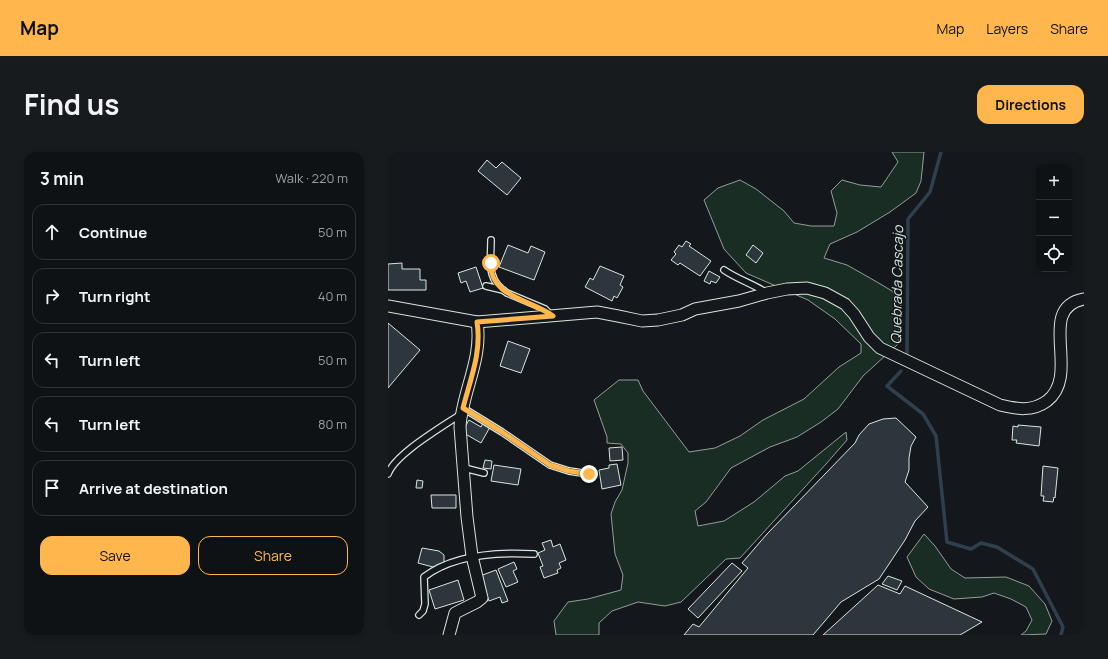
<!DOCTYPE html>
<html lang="en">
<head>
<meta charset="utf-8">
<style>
  :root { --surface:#0f1215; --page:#181b1e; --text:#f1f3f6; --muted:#9b9ea0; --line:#2f3234; --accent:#ffb74d }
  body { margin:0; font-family:Manrope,sans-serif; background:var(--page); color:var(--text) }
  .controls { position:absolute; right:12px; top:12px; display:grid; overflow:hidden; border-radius:8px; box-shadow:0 2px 6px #0003 }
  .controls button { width:36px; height:36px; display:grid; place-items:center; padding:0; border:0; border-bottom:1px solid var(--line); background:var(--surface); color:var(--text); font:20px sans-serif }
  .stop { position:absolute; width:12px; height:12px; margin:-9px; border:3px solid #ffb74d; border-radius:50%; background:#fff }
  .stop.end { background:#ffb74d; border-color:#fff; box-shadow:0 1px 4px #0008 }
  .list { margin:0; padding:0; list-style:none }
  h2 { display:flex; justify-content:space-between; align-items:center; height:52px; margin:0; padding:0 16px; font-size:17px }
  h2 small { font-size:13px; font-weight:400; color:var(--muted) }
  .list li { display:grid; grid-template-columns:26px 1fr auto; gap:12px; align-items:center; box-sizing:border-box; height:56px; margin:0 8px 8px; padding:0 8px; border:1px solid var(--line); border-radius:12px }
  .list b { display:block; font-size:15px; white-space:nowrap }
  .list em { font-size:13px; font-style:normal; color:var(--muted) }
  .actions { display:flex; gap:8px; padding:12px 16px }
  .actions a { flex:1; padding:9px 0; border:1px solid var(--accent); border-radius:12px; text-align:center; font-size:14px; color:var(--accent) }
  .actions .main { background:var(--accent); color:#111 }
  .icon { flex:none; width:22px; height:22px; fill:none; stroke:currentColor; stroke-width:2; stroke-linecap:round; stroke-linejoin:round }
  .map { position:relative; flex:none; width:696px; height:483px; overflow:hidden; border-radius:12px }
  header { display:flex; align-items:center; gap:24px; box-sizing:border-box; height:56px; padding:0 20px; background:var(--accent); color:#111 }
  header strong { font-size:19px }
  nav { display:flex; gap:22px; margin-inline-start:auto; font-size:14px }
  .intro { display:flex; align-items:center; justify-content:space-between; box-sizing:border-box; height:96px; padding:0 24px }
  h1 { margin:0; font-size:28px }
  .button { padding:10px 18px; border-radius:12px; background:var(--accent); color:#111; font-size:14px; font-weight:700 }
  main { display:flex; gap:24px; padding:0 24px }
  aside { flex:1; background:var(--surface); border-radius:12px; box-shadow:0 2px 6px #0003 }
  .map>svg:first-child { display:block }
  .green { fill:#1a2d24; stroke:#939e99 }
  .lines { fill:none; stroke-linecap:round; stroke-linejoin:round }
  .stream { stroke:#2f3f4d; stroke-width:3.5 }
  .building { fill:#2c363c; stroke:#d8e6dc }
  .lane-casing { stroke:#d8e6dc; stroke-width:8 }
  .street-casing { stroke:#d8e6dc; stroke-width:13 }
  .lane { stroke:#14181c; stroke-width:5.5 }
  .street { stroke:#14181c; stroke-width:11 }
  .route { stroke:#ffb74d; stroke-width:5 }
  .labels { text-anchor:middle; stroke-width:3; stroke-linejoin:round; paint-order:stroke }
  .water-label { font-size:14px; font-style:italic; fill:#d8e6dc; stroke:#14181c }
</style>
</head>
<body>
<header>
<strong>Map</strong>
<nav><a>Map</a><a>Layers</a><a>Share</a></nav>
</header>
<div class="intro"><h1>Find us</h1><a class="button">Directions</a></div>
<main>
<aside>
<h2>3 min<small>Walk · 220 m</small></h2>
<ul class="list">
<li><svg class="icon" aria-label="ahead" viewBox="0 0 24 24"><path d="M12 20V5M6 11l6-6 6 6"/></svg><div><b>Continue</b></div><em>50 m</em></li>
<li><svg class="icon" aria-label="right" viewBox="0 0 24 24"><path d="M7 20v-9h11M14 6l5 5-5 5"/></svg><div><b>Turn right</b></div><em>40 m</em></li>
<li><svg class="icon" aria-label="left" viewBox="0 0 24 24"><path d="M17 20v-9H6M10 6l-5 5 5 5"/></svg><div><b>Turn left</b></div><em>50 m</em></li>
<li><svg class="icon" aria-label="left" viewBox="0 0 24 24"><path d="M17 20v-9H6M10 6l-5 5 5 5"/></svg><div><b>Turn left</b></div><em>80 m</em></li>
<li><svg class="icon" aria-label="arrive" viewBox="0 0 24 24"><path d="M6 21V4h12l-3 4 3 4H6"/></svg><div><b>Arrive at destination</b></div></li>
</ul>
<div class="actions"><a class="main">Save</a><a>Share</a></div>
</aside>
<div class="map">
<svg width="696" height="483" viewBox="0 0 696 483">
  <rect width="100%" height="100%" fill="#14181c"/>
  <g class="green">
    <path d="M 504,0 L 536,0 L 533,29 L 528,41 L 502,60 L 469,80 L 442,92 L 436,106 L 459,113 L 489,130 L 504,139 L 513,151 L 510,192 L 475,224 L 450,257 L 433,270 L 409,285 L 382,295 L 343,316 L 318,350 L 307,359 L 310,374 L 336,369 L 366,350 L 397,324 L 410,319 L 458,280 L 459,288 L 438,312 L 352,406 L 338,407 L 293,450 L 277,454 L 250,450 L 224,459 L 211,471 L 211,483 L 168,483 L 166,469 L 180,450 L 200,447 L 233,438 L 235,423 L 227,402 L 223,362 L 227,350 L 234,338 L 240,311 L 240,301 L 233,292 L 219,291 L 219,285 L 206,248 L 231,228 L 250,228 L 255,239 L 301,300 L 327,296 L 352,284 L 375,268 L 416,247 L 451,215 L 473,201 L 473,192 L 447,167 L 420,148 L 358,121 L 336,97 L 316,48 L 330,36 L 352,28 L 368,37 L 396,59 L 406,71 L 423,74 L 446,74 L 449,61 L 443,39 L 454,28 L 472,33 L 493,35 L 510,10 Z"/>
    <path d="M 536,382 L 547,394 L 563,417 L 577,426 L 618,425 L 641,434 L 657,452 L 664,469 L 658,482 L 633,483 L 638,479 L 644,468 L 638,455 L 623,447 L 606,441 L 594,445 L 566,447 L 541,437 L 528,425 L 519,405 Z"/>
  </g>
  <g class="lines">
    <g class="stream">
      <path d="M 519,203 L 520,67 L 542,40 L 553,0"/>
      <path d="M 513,219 L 499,234 L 535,262 L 548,284 L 559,390 L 583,397 L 593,391 L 609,395 L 645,417 L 675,475 L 673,483"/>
    </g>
  </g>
  <g class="building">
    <path d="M 99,8 L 108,16 L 114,10 L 133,26 L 119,43 L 90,19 Z"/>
    <path d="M 298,89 L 303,92 L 301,94 L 323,109 L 312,124 L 292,111 L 290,113 L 283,108 L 288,102 L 286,100 L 291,93 L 294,95 Z"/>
    <path d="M 120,93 L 140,101 L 143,94 L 157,100 L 146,128 L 111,115 Z"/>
    <path d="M 365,93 L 375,101 L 368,111 L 358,103 Z"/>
    <path d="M 14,111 L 14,117 L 32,117 L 32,128 L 38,128 L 38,138 L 0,138 L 0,112 Z"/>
    <path d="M 212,114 L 236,124 L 232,133 L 235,135 L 229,146 L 226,144 L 224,149 L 197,135 L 202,126 L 205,128 Z"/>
    <path d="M 88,115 L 95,136 L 82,140 L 78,129 L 73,131 L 70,121 Z"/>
    <path d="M 321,119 L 332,125 L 328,131 L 323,129 L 322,132 L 316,129 Z"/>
    <path d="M 0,171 L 32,198 L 0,236 Z"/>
    <path d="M 120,189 L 142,197 L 133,221 L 112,214 Z"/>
    <path d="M 508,266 L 528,285 L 523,294 L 521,306 L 521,318 L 517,330 L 540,355 L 527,369 L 517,388 L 491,427 L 453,450 L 425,483 L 296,483 L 305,472 L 311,475 L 360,416 L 354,411 L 379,382 L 467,291 L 471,283 L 481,272 L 495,267 Z"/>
    <path d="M 81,268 L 93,275 L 95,271 L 102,275 L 93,291 L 74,280 Z"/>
    <path d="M 630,273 L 653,275 L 651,294 L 628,291 L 629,288 L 624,288 L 625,274 L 630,275 Z"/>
    <path d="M 234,295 L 235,308 L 222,309 L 221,296 Z"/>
    <path d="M 97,308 L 104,309 L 103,317 L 95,316 Z"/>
    <path d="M 229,312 L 233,333 L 214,337 L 211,318 L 221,316 L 221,313 Z"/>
    <path d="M 106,313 L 133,317 L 130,333 L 103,329 Z"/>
    <path d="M 655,314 L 670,316 L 667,346 L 666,345 L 665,350 L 655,349 L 656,344 L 653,344 Z"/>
    <path d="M 29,328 L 35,329 L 34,336 L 28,336 Z"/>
    <path d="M 43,343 L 68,343 L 68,356 L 44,356 Z"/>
    <path d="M 163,388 L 165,395 L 172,392 L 178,408 L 171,411 L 173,416 L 169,418 L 170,421 L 156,426 L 152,415 L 155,414 L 150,401 L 157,398 L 154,391 Z"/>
    <path d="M 34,396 L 51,399 L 56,403 L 56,412 L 49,415 L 45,415 L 30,411 Z"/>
    <path d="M 126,410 L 129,417 L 125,419 L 130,430 L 118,435 L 110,417 Z"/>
    <path d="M 344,411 L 354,419 L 310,466 L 300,457 Z"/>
    <path d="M 108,418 L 120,449 L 114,451 L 112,445 L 101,449 L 92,424 Z"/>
    <path d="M 500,424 L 514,429 L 509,438 L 494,432 Z"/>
    <path d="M 70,428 L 76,448 L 47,457 L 41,438 Z"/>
    <path d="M 490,433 L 512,442 L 517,434 L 594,470 L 572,483 L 435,483 Z"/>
  </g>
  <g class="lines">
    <defs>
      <g id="lane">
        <path d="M 103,88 C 103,109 98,128 119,141 L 157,157 L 163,163"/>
        <path d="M 336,118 C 349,127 365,132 379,141"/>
        <path d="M 98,134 L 115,138"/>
        <path d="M 75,256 L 114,280 L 162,313 L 181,319 L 201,322"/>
        <path d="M 76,316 L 96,321"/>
        <path d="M 0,322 C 7,302 54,275 73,262"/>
        <path d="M 31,463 L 35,459 L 37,452 L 36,425 C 66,402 110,400 146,402"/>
      </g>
      <g id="street">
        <path d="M 0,154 L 89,170 L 209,160 L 230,164 L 254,169 L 270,168 L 294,163 L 307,157 L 351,149 L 379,141 L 399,137 L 419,136 L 437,141 L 457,152 L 466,162 L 481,185 L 492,196 L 612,253 C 629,257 644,260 659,249 C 694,222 647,156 696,147"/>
        <path d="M 61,483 L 67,461 L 89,450 L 94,446 L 84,404 L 79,365 L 72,275 C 74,240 95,207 89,170"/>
      </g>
    </defs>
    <use href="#lane" class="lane-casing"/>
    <use href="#street" class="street-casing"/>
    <use href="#lane" class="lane"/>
    <use href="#street" class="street"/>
  </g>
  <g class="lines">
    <path class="route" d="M 103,111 C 101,145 144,148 165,164 L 89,170 C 94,200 82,228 75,256 L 114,280 L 162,313 L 181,319 L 201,322"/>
  </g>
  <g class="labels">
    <g class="water-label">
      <text transform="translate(509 133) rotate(-89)" y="5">Quebrada Cascajo</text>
    </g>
  </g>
</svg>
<div class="controls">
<button>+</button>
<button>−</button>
<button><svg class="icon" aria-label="locate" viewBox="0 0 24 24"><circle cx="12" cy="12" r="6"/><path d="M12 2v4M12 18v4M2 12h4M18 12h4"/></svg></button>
</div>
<div class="stop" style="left:103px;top:111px"></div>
<div class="stop end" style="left:201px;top:322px"></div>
</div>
</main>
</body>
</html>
